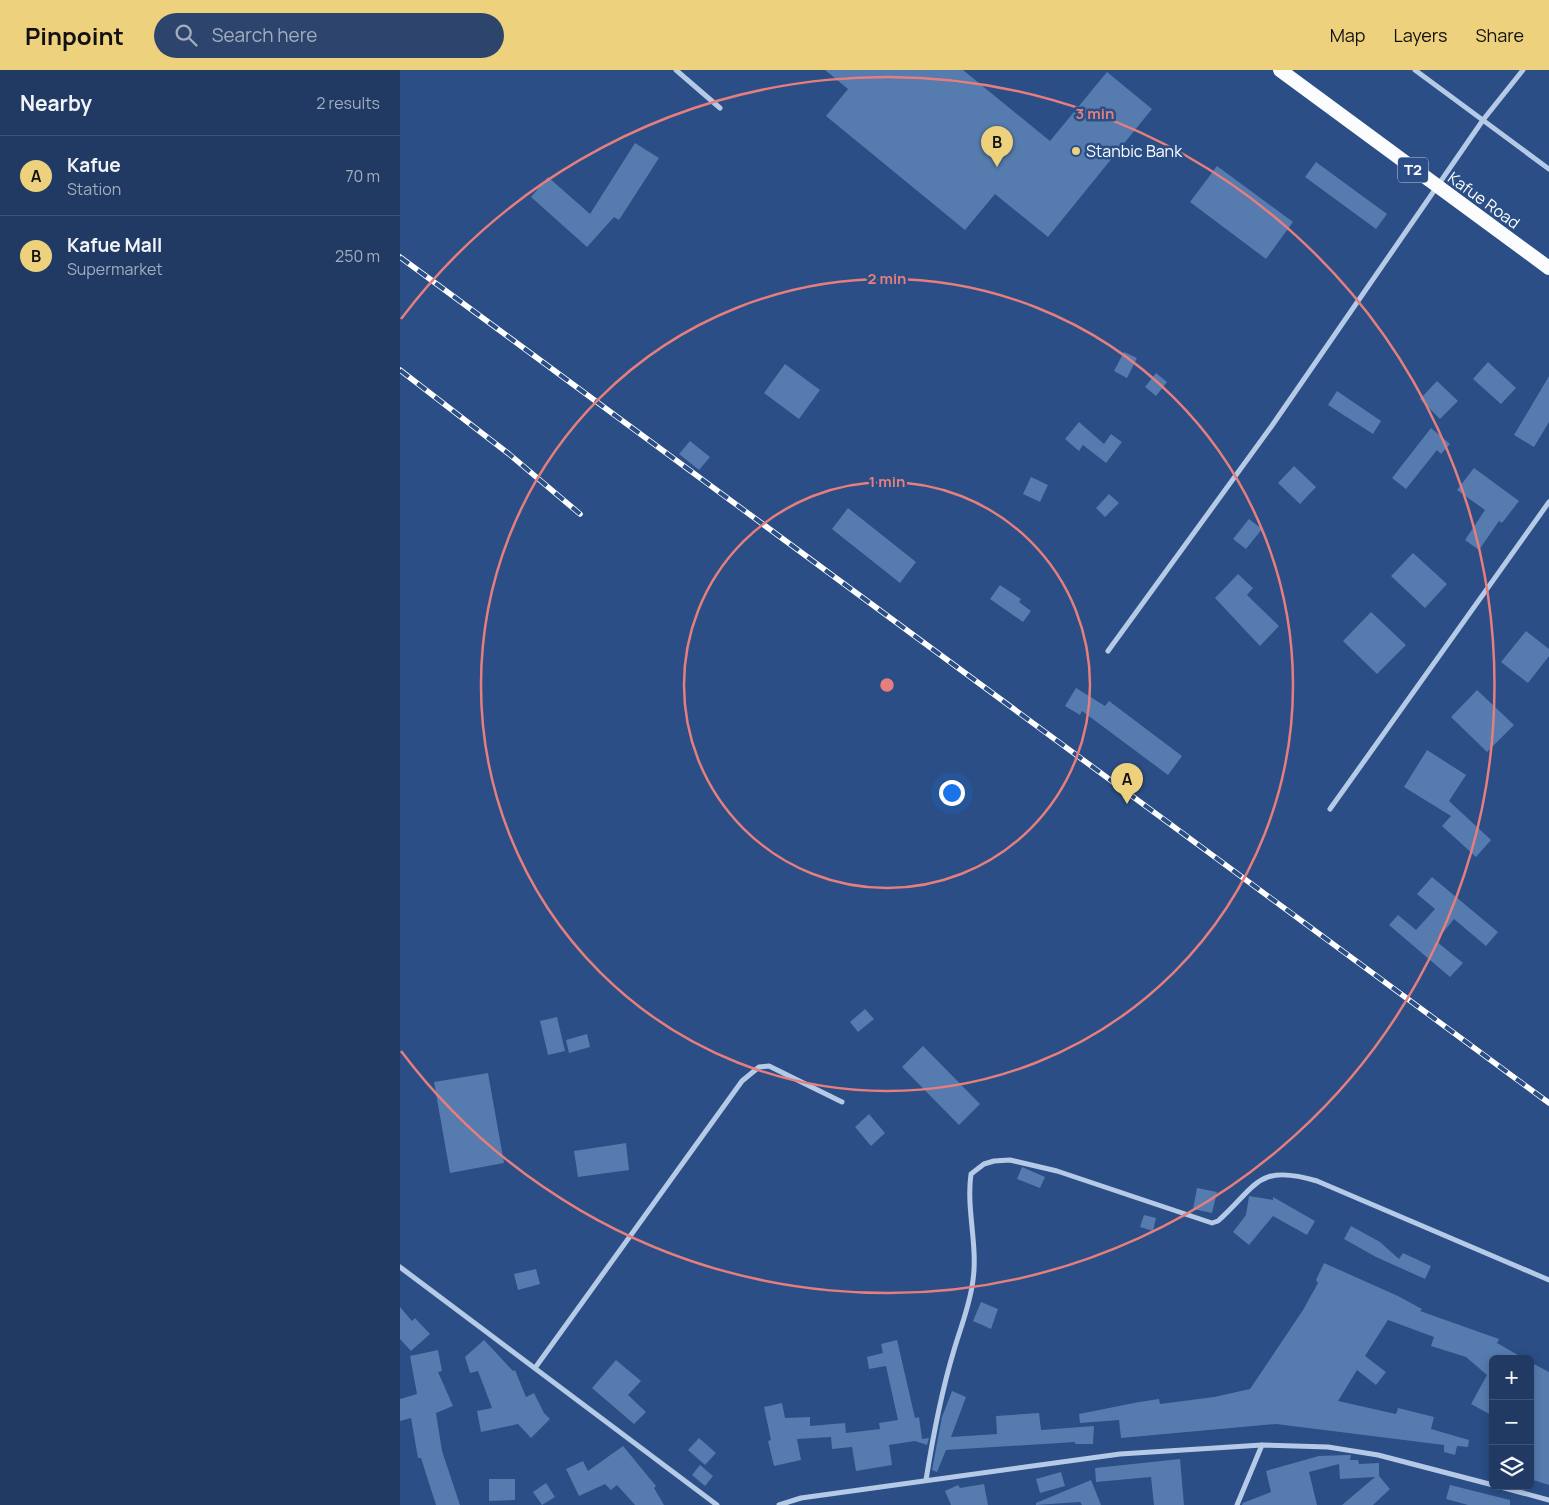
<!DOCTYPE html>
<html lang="en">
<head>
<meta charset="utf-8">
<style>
  :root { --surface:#203a64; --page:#2d456d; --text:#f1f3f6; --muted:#a2adbf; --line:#3d5478; --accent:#edd17d }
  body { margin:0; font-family:Manrope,sans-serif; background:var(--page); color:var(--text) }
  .controls { position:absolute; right:15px; bottom:15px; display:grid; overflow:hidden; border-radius:8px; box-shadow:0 2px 8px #0003 }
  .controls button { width:45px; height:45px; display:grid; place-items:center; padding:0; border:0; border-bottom:1px solid var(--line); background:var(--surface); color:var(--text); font:25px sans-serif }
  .you { position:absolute; left:551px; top:722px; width:18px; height:18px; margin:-12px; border:4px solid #fff; border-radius:50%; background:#1a73e8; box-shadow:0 0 0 8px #1a73e833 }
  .badge { display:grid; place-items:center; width:32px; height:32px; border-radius:50%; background:var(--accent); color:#111; font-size:16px; font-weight:700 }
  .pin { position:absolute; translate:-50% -41px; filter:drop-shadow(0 1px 2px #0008) }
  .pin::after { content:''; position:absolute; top:26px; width:18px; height:15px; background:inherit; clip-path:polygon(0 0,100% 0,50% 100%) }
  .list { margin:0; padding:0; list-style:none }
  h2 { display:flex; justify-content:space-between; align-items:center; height:65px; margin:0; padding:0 20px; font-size:21px }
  h2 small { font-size:16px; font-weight:400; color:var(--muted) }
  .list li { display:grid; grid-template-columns:32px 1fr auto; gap:15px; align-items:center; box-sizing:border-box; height:80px; padding:0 20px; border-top:1px solid var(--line) }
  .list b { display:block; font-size:19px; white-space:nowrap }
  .list p { margin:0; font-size:16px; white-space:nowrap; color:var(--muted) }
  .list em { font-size:16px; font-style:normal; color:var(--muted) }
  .icon { flex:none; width:28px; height:28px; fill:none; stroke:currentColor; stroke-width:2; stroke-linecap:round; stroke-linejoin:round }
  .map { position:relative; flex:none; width:1149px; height:1435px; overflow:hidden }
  header { display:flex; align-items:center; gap:30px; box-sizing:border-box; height:70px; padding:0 25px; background:var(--accent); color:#111 }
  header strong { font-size:24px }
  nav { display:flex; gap:28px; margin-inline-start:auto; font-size:18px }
  .search { width:350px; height:45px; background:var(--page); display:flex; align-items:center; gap:12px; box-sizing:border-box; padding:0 18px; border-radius:28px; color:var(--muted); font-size:19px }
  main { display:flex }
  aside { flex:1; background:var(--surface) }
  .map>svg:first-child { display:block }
  .building { fill:#567bae }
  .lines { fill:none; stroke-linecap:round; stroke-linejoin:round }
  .minor { stroke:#b5cae7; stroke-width:5 }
  .trunk { stroke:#fbfcfe; stroke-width:14 }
  .rail-casing { stroke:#fff; stroke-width:5.5 }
  .rail { stroke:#2a4e85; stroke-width:4; stroke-dasharray:11; stroke-linecap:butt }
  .ring { fill:none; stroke:#e67e7e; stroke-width:2.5 }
  .poi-dot { fill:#edd17d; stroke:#2a4e85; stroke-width:2 }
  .labels { text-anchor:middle; stroke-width:5; stroke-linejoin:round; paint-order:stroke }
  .shield { fill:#2a4e85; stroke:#bfcada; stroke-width:1 }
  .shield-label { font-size:15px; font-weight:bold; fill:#fff }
  .poi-label { font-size:16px; fill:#fff; stroke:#2a4e85; text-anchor:start }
  .street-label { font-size:16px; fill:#fff; stroke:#2a4e85 }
  .centre { fill:#e67e7e; stroke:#2a4e85; stroke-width:2.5 }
  .ring-label { font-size:15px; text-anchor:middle; font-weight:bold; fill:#e67e7e; stroke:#2a4e85; stroke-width:5; stroke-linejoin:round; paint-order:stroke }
</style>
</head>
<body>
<header>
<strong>Pinpoint</strong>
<div class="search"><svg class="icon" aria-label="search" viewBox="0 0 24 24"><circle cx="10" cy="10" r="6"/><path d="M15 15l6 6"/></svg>Search here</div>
<nav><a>Map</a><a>Layers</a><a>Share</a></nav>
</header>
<main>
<aside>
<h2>Nearby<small>2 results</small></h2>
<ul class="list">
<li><span class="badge">A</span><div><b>Kafue</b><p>Station</p></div><em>70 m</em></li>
<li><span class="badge">B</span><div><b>Kafue Mall</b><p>Supermarket</p></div><em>250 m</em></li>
</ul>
</aside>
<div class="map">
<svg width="1149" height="1435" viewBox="0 0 1149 1435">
  <rect width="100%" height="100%" fill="#2a4e85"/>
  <g class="building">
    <path d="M 425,0 L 563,0 L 650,71 L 707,2 L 752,39 L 648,167 L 595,124 L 565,160 L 426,46 L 448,19 Z"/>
    <path d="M 235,73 L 259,88 L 219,150 L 214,147 L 187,177 L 131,127 L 148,107 L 190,144 Z"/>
    <path d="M 916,92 L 987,144 L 976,159 L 905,107 Z"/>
    <path d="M 817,96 L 893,152 L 866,189 L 790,132 Z"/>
    <path d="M 724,282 L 737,288 L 727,308 L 714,301 Z"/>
    <path d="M 1088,292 L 1116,318 L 1101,334 L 1073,309 Z"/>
    <path d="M 385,294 L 420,320 L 399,349 L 364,323 Z"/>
    <path d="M 756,303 L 767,312 L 756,326 L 745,317 Z"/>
    <path d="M 1149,306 L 1149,352 L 1134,377 L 1114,365 Z"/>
    <path d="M 1037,311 L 1058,331 L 1040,349 L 1020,329 Z"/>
    <path d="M 937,321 L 981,351 L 973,364 L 928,335 Z"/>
    <path d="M 679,352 L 704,374 L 711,364 L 722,372 L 706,393 L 683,375 L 679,381 L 665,369 Z"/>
    <path d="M 1031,358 L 1050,374 L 1041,384 L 1037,380 L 1006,419 L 992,408 Z"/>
    <path d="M 290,371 L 310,387 L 299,400 L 279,384 Z"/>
    <path d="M 894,396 L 916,417 L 900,434 L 878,413 Z"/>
    <path d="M 1074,398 L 1119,431 L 1102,453 L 1099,451 L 1079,480 L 1065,470 L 1085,440 L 1057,420 Z"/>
    <path d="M 631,407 L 648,415 L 640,432 L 623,424 Z"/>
    <path d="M 709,424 L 719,433 L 705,447 L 696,438 Z"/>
    <path d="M 448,438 L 516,492 L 500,513 L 432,459 Z"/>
    <path d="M 849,449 L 862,459 L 846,479 L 833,469 Z"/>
    <path d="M 1013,483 L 1047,514 L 1025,538 L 991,506 Z"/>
    <path d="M 838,504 L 853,518 L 847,525 L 879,556 L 860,576 L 815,528 Z"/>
    <path d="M 600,515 L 621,529 L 619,532 L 631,541 L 623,552 L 590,529 Z"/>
    <path d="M 971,542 L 1006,575 L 977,604 L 943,571 Z"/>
    <path d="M 1126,561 L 1149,579 L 1149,586 L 1128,613 L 1101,592 Z"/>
    <path d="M 676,618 L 705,636 L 709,631 L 782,686 L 768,705 L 682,641 L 680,645 L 665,636 Z"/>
    <path d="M 1077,620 L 1114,655 L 1087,682 L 1051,647 Z"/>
    <path d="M 1027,680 L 1066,705 L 1049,731 L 1091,770 L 1076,787 L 1042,756 L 1051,746 L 1004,717 Z"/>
    <path d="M 1032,807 L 1098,862 L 1086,876 L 1054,849 L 1036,871 L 1063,893 L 1050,907 L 989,855 L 998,845 L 1016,860 L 1035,839 L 1017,824 Z"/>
    <path d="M 465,939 L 474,949 L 458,962 L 450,952 Z"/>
    <path d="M 157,947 L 165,981 L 148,985 L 140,951 Z"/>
    <path d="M 187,964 L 190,977 L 169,983 L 166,970 Z"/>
    <path d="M 523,976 L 580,1034 L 559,1055 L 502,997 Z"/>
    <path d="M 88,1003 L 104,1093 L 50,1103 L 34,1012 Z"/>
    <path d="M 469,1044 L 485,1063 L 471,1076 L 455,1057 Z"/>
    <path d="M 226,1073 L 229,1100 L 178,1107 L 174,1081 Z"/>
    <path d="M 622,1097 L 645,1107 L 640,1118 L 617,1109 Z"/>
    <path d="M 797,1118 L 817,1122 L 812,1143 L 793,1139 Z"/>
    <path d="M 849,1126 L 873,1130 L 873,1127 L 915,1151 L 907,1165 L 873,1146 L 849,1175 L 833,1162 L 846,1145 Z"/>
    <path d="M 744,1145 L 756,1148 L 753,1161 L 740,1157 Z"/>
    <path d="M 951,1156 L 980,1172 L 999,1189 L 1003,1183 L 1031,1196 L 1025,1209 L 976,1187 L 944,1169 Z"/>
    <path d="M 924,1193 L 998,1226 L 1022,1239 L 1020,1241 L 1099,1269 L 1097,1273 L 1125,1289 L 1093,1289 L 1093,1346 L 1071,1334 L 1087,1305 L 1066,1287 L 1031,1276 L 1034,1267 L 988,1250 L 965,1286 L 986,1302 L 976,1315 L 957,1300 L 938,1331 L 996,1344 L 998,1338 L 1034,1347 L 1031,1359 L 1069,1370 L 1068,1377 L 1057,1376 L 1055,1385 L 1044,1382 L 1044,1375 L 876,1354 L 721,1368 L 719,1350 L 680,1353 L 679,1344 L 739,1332 L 759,1329 L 760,1334 L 814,1327 L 850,1319 L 903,1240 L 918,1213 L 916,1210 Z"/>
    <path d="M 136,1199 L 140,1214 L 118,1220 L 114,1204 Z"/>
    <path d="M 581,1232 L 598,1239 L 591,1259 L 573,1251 Z"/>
    <path d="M 0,1237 L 12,1251 L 15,1248 L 30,1264 L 11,1281 L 0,1269 Z"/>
    <path d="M 84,1270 L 113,1301 L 115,1300 L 126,1327 L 134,1323 L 144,1343 L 150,1349 L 131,1368 L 118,1354 L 81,1362 L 77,1341 L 92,1338 L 78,1301 L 70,1303 L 65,1287 Z"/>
    <path d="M 497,1270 L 515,1348 L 519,1347 L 522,1369 L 529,1368 L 527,1375 L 515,1371 L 489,1375 L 492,1395 L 456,1401 L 452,1377 L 432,1379 L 431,1367 L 397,1369 L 401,1390 L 374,1396 L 368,1371 L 371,1370 L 364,1337 L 382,1333 L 385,1348 L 410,1347 L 410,1356 L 445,1353 L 446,1363 L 480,1359 L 479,1353 L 498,1350 L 486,1296 L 469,1299 L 467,1287 L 483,1283 L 481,1274 Z"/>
    <path d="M 38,1280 L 42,1301 L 38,1302 L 53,1336 L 36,1343 L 42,1381 L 60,1435 L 36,1435 L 21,1388 L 18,1388 L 11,1348 L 0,1351 L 0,1329 L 17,1324 L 10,1286 Z"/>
    <path d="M 216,1290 L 241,1311 L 228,1325 L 246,1342 L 234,1354 L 192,1318 Z"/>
    <path d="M 1130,1292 L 1149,1302 L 1149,1415 L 1130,1409 Z"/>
    <path d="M 552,1321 L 566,1327 L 551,1367 L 597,1364 L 596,1346 L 639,1343 L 641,1360 L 694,1356 L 693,1374 L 675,1374 L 675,1372 L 546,1380 L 537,1402 L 532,1400 L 542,1347 Z"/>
    <path d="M 299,1368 L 316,1383 L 305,1395 L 288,1380 Z"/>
    <path d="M 223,1376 L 256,1416 L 254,1418 L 264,1435 L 235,1435 L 217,1415 L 211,1420 L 205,1414 L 179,1426 L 166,1399 L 183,1391 L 188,1401 Z"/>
    <path d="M 948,1385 L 951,1385 L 950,1390 L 958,1390 L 959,1394 L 979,1393 L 979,1406 L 990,1419 L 973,1435 L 942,1435 L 975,1407 L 940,1409 L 939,1394 L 909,1402 L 917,1435 L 842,1435 L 843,1433 L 871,1422 L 866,1401 L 919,1386 Z"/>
    <path d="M 780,1389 L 784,1435 L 754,1435 L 751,1407 L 696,1412 L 695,1398 Z"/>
    <path d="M 300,1395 L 313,1406 L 305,1416 L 292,1405 Z"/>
    <path d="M 661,1402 L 665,1416 L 640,1423 L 636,1409 Z"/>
    <path d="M 89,1409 L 115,1409 L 115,1430 L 89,1431 Z"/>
    <path d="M 691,1410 L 701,1435 L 682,1435 L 680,1432 L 636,1435 L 636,1433 Z"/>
    <path d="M 146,1413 L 155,1427 L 142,1435 L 133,1422 Z"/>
    <path d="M 584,1414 L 588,1435 L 551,1435 L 545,1421 L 558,1415 L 560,1418 Z"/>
    <path d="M 1050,1415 L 1110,1430 L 1110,1435 L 1068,1435 L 1046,1429 Z"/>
  </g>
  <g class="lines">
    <g class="minor">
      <path d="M 276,0 L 320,38"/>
      <path d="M 1015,0 L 1149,99"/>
      <path d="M 708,581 L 871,357 L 1083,50 L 1123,0"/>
      <path d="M 930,739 L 1149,432"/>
      <path d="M 0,1197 L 317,1435"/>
      <path d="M 135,1298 L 342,1011 L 359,997 L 369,996 L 442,1032"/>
      <path d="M 526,1410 C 533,1366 541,1323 554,1280 C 561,1256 570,1235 573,1210 C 578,1175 566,1139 571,1104 L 584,1094 L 594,1091 L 610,1090 L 657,1101 L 812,1153 L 818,1151 C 857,1116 857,1093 917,1111 L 1149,1210"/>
      <path d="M 1097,1416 L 1149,1430"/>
      <path d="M 379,1435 L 401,1428 L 720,1384 L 862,1375 L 928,1377 L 978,1385 L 1093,1415"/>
      <path d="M 837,1435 L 862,1375"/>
    </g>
    <path class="trunk" d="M 880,0 L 1149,198"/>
    <defs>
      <g id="rail">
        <path d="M 0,187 L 1149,1033"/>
        <path d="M 0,300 L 109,384 L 180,444"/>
      </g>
    </defs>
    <use href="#rail" class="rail-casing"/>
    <use href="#rail" class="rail"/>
  </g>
  <g class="ring">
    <circle cx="487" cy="615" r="203"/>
    <circle cx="487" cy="615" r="406"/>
    <path d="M1 249A608 608 0 1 1 1 981"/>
  </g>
  <circle class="poi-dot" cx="676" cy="81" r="5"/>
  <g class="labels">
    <rect class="shield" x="998" y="87.5" width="30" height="25" rx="4"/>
    <g class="shield-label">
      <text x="1013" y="105">T2</text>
    </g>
    <g class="poi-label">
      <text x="686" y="87">Stanbic Bank</text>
    </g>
    <g class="street-label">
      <text transform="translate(1084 130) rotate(36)" y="6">Kafue Road</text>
    </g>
  </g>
  <circle cx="487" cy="615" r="8" class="centre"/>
  <g class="ring-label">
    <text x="695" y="49">3 min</text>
    <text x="487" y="214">2 min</text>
    <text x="487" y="417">1 min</text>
  </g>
</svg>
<div class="controls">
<button>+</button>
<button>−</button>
<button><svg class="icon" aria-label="layers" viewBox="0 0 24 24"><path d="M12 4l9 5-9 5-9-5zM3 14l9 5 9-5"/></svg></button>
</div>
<div class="you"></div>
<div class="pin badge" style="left:727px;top:734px">A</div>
<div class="pin badge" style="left:597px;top:97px">B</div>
</div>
</main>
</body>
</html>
